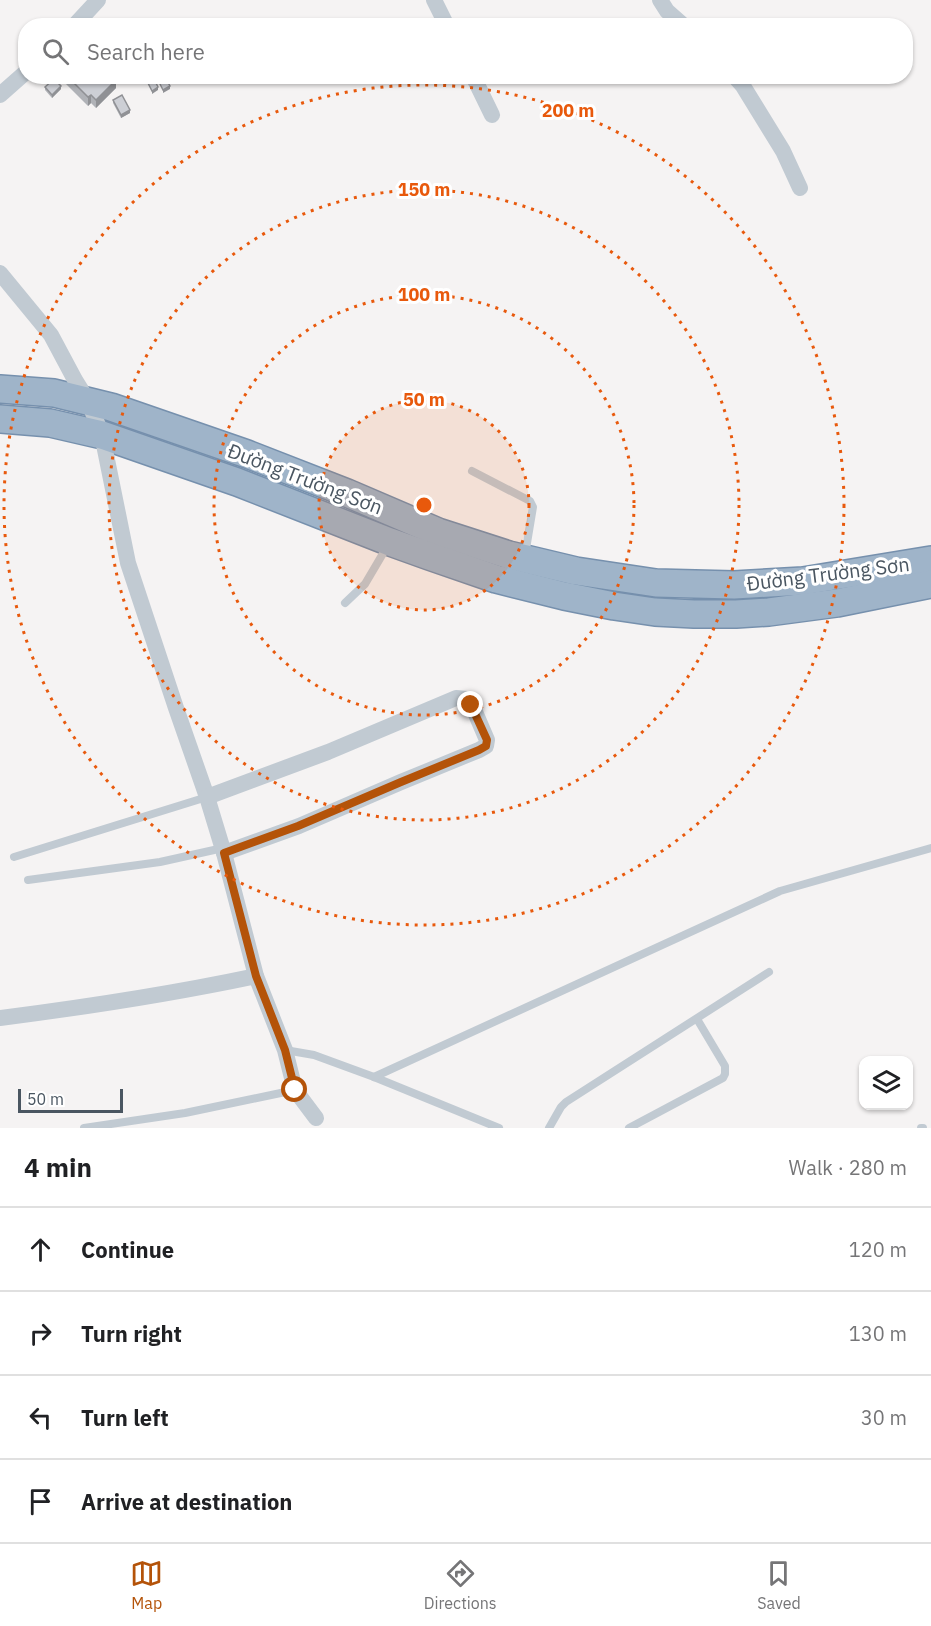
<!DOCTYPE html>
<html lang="en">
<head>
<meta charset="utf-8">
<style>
  :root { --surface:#fff; --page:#f2f2f2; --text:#202124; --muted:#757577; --line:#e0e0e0; --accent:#b45309 }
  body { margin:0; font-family:"IBM Plex Sans",sans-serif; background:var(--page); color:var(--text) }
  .controls { position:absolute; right:18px; bottom:18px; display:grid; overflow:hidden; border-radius:12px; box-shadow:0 2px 4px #0004 }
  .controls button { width:54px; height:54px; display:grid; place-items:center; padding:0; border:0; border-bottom:2px solid var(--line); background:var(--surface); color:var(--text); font:30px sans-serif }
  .scale { position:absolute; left:18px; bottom:15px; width:105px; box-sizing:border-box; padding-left:6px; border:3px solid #4a5661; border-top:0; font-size:16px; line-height:21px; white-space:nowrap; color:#4a5661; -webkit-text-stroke:4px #fff; paint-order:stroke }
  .stop { position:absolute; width:18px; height:18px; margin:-14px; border:4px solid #b45309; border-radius:50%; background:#fff }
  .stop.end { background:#b45309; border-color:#fff; box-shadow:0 2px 6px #0008 }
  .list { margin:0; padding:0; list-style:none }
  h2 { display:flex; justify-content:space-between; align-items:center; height:78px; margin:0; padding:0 24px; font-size:26px }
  h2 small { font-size:20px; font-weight:400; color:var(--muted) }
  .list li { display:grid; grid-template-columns:39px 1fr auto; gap:18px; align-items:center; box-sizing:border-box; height:84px; padding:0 24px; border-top:2px solid var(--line) }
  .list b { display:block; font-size:22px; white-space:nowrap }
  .list em { font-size:20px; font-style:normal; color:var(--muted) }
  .icon { flex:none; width:33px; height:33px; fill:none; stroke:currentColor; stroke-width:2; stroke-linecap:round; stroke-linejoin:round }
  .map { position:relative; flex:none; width:931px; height:1128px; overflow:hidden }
  .search { position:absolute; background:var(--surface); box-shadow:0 2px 4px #0004; left:18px; right:18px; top:18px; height:66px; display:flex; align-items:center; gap:15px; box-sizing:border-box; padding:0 21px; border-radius:24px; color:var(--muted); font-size:22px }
  .sheet { height:414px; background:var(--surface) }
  nav { display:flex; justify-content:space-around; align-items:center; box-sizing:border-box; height:84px; border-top:2px solid var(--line); background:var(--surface); font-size:16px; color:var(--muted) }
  nav a { display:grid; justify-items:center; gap:3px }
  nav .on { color:var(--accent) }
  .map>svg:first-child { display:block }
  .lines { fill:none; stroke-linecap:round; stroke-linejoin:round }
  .trunk-casing { stroke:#7690ad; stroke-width:30 }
  .service { stroke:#c1cad2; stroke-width:8 }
  .minor { stroke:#c1cad2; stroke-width:16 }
  .trunk { stroke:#9fb4c9; stroke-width:27 }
  .wall { fill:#b0b2b7 }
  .shaded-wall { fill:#909195 }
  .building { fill:#cdcfd5; stroke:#909195; stroke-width:1.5 }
  .route { stroke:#b45309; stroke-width:8 }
  .ring { fill:none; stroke:#e8590c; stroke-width:3; stroke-dasharray:3 6 }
  .labels { text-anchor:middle; stroke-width:6; stroke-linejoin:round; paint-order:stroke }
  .street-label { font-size:20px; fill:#4a5661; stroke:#fff }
  .centre { fill:#e8590c; stroke:#fff; stroke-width:3 }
  .ring-label { font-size:18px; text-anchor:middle; font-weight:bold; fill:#e8590c; stroke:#fff; stroke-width:6; stroke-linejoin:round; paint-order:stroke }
</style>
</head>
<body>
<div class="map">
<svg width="931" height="1128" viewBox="0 0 931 1128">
  <rect width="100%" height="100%" fill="#f5f3f3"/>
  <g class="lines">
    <defs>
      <g id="trunk">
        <path d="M 0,389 L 54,393 L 111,407 L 247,454 L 347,493 L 438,532 L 509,555 L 576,571 L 656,583 L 734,585 L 803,581 L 931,560"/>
        <path d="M 0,419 L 50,423 L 102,435 L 237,482 L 390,542 L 429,556 L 496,579 L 564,596 L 614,606 L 655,612 L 694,614 L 736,614 L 769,612 L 837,603 L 931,584"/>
      </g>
    </defs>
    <use href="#trunk" class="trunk-casing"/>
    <g class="service">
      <path d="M 472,471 L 530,501 L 533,507 L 525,555"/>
      <path d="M 345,603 L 365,584 L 388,545"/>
      <path d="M 14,857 L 207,797"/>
      <path d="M 28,880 L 160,862 L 223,848"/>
      <path d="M 285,1050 L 314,1055 L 374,1077 L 499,1128"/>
      <path d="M 374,1077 L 780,891 L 931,848"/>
      <path d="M 84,1128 L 185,1113 L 295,1090"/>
      <path d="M 549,1128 L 561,1107 L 566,1102 L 769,972"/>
      <path d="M 629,1128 L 723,1078 L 725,1074 L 725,1066 L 697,1019"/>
      <path d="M 921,1128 L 923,1128"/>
    </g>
    <g class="minor">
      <path d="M 434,0 L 447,26"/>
      <path d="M 660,0 L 667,11 L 684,26"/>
      <path d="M 74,26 L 98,0"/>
      <path d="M 473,76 L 492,115"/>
      <path d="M 734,76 L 743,86 L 783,151 L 800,188"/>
      <path d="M 0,95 L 26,72"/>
      <path d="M 0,273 L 51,335 L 75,380 L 88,401 L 102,435 L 128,563 L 176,708 L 207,797 L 224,853 L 256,976 L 285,1050 L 295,1090 L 316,1118"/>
      <path d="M 207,797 L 328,752 L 456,698 L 467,699 L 472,705 L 487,740 L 486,746 L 479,750 L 401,782 L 299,826 L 224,853"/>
      <path d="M 0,1018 C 86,1007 171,994 256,976"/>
    </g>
    <use href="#trunk" class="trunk"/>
  </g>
  <g class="wall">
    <path d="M 58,76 L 113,76 L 116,88 L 96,108 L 91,103 L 88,106 L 66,84 L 66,78 L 64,81 Z"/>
    <path d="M 45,87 L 61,89 L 52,98 L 45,90 Z"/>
    <path d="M 113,100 L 130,113 L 121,118 L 113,103 Z"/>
  </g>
  <g class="shaded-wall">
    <path d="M 129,76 L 144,76 L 126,84 L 126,78 Z"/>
    <path d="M 116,80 L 116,88 L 96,108 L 96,100 Z"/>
    <path d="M 61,86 L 61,89 L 52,98 L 52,95 Z"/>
    <path d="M 170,86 L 170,89 L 163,93 L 163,90 Z"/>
    <path d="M 158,87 L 158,90 L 152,94 L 152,91 Z"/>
    <path d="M 91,95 L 91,103 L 88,106 L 88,97 Z"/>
    <path d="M 130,110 L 130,113 L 121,118 L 121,115 Z"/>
  </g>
  <g class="building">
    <path d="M 67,76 L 113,76 L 116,80 L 96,100 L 91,95 L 88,97 Z"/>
    <path d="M 54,79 L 61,86 L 52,95 L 45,87 Z"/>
    <path d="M 154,79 L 158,87 L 152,91 L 148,83 Z"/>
    <path d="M 166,79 L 170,86 L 163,90 L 159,82 Z"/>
    <path d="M 122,95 L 130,110 L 121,115 L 113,100 Z"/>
  </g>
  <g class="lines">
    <path class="route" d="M 295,1090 L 285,1050 L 256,976 L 224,853 L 298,826 L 401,782 L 479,750 L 486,746 L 487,740 L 471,705"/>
  </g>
  <circle cx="424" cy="505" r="105" fill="#e8590c" fill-opacity=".12"/>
  <g class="ring">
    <circle cx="424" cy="505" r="105"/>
    <circle cx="424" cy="505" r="210"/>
    <circle cx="424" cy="505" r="315"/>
    <circle cx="424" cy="505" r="420"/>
  </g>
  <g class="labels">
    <g class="street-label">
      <text transform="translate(305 479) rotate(21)" y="7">Đường Trường Sơn</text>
      <text transform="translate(828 574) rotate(-7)" y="7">Đường Trường Sơn</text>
    </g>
  </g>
  <circle cx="424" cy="505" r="9" class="centre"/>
  <g class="ring-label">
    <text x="568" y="117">200 m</text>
    <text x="424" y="196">150 m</text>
    <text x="424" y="301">100 m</text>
    <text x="424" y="406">50 m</text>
  </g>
</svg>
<div class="controls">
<button><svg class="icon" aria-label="layers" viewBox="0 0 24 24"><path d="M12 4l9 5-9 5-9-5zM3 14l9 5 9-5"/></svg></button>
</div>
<div class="scale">50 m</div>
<div class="stop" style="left:295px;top:1090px"></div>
<div class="stop end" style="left:471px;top:705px"></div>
<div class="search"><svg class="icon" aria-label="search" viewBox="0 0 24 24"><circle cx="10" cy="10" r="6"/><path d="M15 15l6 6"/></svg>Search here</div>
</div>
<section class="sheet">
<h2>4 min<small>Walk · 280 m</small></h2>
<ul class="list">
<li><svg class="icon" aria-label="ahead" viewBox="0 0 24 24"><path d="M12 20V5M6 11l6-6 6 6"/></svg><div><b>Continue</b></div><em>120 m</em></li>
<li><svg class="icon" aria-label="right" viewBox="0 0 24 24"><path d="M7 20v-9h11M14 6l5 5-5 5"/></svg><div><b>Turn right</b></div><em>130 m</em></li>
<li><svg class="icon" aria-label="left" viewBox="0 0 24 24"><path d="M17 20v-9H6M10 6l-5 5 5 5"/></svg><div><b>Turn left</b></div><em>30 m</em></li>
<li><svg class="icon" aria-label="arrive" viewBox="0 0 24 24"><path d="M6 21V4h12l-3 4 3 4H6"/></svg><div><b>Arrive at destination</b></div></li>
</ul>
</section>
<nav>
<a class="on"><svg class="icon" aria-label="map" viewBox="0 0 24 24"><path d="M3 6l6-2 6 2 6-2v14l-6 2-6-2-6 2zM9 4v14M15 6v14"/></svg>Map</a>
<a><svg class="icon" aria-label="directions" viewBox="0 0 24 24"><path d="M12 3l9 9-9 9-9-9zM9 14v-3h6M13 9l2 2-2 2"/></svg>Directions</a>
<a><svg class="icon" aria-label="saved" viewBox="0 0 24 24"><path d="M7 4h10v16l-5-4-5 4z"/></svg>Saved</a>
</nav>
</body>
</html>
